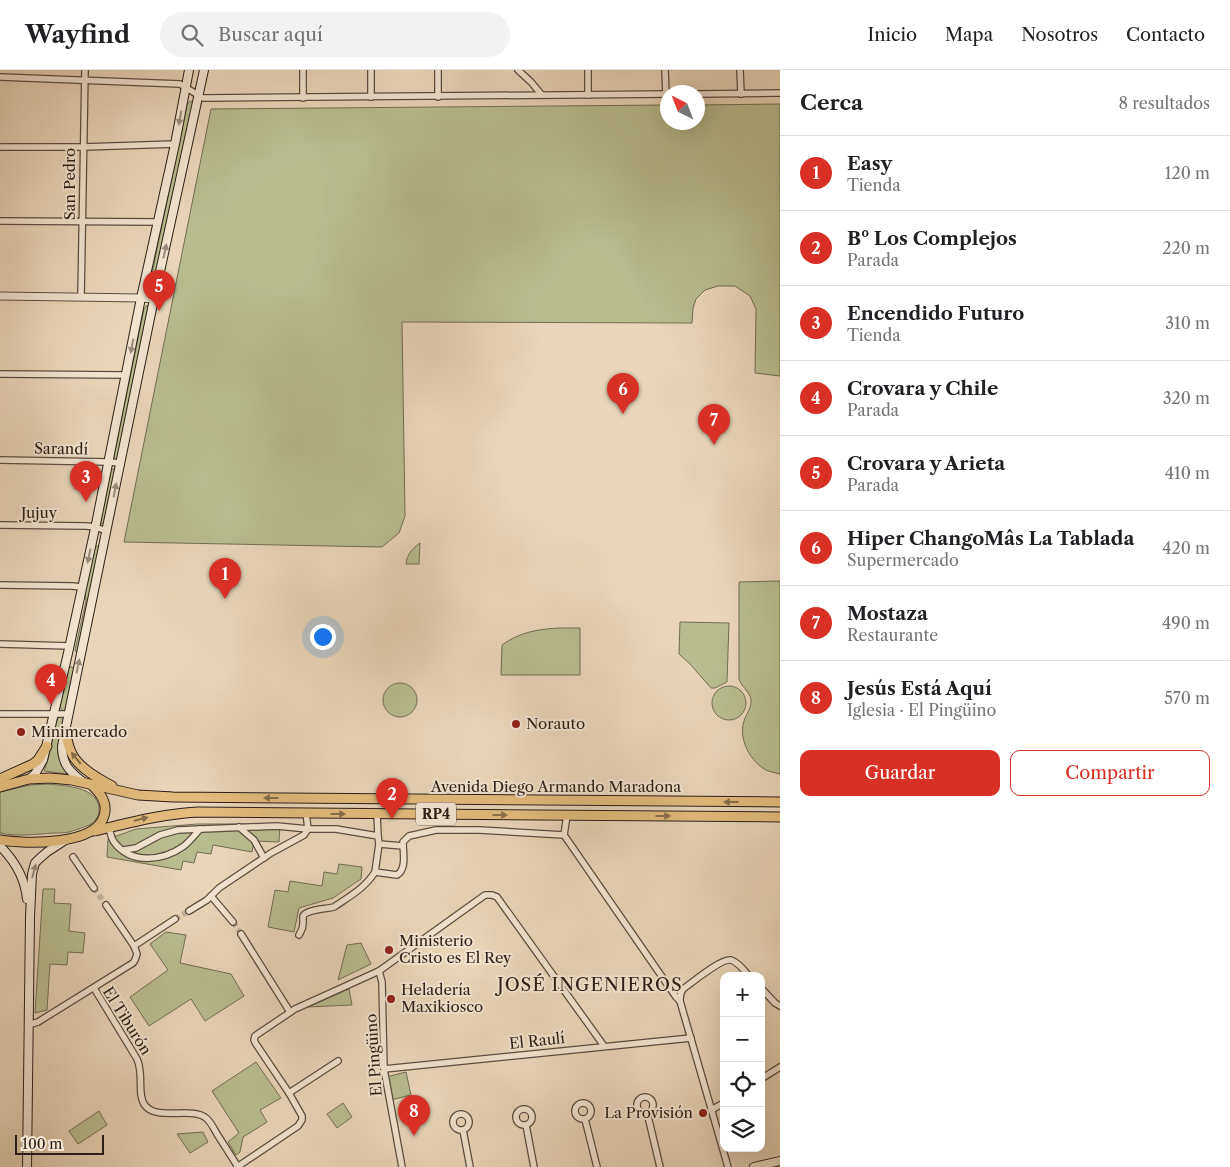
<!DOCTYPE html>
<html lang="es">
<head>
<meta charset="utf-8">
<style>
  :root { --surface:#fff; --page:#f2f2f2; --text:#202124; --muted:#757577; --line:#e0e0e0; --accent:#d93025 }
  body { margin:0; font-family:"Libre Caslon Text",serif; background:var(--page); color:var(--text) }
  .controls { position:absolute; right:15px; bottom:15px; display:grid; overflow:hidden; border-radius:10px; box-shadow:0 5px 20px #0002 }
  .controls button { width:45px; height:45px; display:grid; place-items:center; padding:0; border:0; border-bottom:1px solid var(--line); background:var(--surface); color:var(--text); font:25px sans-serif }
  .compass { position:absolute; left:660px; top:15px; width:45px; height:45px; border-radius:50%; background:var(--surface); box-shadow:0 5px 20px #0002; rotate:318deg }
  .scale { position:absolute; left:15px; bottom:12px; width:89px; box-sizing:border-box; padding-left:5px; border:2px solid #2a1f19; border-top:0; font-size:14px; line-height:18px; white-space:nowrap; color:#2a1f19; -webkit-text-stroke:4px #f1e4d1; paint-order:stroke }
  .you { position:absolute; left:322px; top:566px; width:18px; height:18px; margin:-12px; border:4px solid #fff; border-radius:50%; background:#1a73e8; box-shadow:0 0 0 8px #1a73e833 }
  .badge { display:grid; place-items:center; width:32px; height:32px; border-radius:50%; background:var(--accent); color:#fff; font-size:16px; font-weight:700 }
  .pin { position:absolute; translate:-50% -41px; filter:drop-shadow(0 1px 2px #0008) }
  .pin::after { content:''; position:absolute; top:26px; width:18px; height:15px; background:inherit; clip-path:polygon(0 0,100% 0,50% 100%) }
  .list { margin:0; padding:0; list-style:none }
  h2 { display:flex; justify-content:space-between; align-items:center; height:65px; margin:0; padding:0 20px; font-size:21px }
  h2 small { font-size:16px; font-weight:400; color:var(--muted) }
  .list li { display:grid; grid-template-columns:32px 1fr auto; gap:15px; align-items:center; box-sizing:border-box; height:75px; padding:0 20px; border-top:1px solid var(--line) }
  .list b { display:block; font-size:19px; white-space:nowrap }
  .list p { margin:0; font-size:16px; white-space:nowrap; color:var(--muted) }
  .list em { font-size:16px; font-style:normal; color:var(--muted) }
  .actions { display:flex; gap:10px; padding:15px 20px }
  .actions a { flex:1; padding:11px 0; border:1px solid var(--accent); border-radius:10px; text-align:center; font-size:18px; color:var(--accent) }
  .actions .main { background:var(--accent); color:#fff }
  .icon { flex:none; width:28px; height:28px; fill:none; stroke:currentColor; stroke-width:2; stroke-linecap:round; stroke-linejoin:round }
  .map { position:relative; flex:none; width:780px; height:1097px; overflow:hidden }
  header { display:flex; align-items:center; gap:30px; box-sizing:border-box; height:70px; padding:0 25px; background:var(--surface); border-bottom:1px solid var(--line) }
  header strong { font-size:24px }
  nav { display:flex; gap:28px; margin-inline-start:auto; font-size:18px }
  .search { width:350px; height:45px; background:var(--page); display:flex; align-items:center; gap:12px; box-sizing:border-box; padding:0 18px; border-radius:28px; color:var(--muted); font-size:19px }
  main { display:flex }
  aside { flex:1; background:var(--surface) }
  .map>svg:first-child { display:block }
  .green { fill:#b8bd8e; stroke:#716e54 }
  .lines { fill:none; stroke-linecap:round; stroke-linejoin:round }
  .minor-tunnel { stroke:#c3b198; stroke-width:5.5; stroke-dasharray:5.5 3; stroke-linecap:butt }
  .minor-casing { stroke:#5a4d41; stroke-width:8 }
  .tertiary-casing { stroke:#5a4d41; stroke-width:9 }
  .secondary-casing { stroke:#2a1f19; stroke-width:10 }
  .primary-casing { stroke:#2a1f19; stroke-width:11 }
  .minor { stroke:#f1e4d1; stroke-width:5.5 }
  .tertiary { stroke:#f1e4d1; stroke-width:7 }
  .secondary { stroke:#f1e4d1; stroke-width:8 }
  .primary { stroke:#e4bb7c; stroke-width:9 }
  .oneway { fill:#978b7e }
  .oneway2 { fill:#876d4a }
  .poi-dot { fill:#8f2418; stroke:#f1e4d1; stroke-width:2 }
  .labels { text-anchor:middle; stroke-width:4; stroke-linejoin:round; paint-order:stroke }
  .shield { fill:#f1e4d1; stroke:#665a50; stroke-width:1 }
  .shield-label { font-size:14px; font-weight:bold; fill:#2a1f19 }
  .street-label { font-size:15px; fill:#2a1f19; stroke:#f1e4d1 }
  .poi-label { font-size:15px; fill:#2a1f19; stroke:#f1e4d1; text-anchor:start }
  .quarter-label { font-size:18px; letter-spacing:1px; fill:#2a1f19; stroke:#f1e4d1 }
</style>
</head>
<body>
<header>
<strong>Wayfind</strong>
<div class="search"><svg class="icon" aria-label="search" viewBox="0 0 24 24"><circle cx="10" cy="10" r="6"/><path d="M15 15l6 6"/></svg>Buscar aquí</div>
<nav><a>Inicio</a><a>Mapa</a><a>Nosotros</a><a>Contacto</a></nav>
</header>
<main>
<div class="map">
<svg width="780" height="1097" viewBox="0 0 780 1097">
  <rect width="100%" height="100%" fill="#e9d6b8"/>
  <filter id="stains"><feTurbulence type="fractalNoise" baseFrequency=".004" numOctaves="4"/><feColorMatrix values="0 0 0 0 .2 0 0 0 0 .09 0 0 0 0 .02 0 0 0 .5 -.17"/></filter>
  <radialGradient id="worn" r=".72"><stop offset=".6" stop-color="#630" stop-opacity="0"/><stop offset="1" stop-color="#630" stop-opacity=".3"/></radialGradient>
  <g class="green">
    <path d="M 190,31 L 194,33 L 155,217 L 152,217 L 150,216 L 150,213 L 187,35 Z"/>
    <path d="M 780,34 L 780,306 L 755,303 L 756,239 L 750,226 L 735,216 L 718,216 L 705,220 L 696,229 L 693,238 L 692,253 L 402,252 L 405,446 L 399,463 L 382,477 L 124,472 L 211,39 L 667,35 L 668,52 L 698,52 L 698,35 Z"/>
    <path d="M 147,235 L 149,237 L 121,387 L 116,391 L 114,389 L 114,386 L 144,239 Z"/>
    <path d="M 112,399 L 116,400 L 105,453 L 103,454 L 101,453 L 100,449 L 110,401 Z"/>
    <path d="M 420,473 L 419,494 L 406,494 C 407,484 412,479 420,473 Z"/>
    <path d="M 96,476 L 100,477 L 79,580 L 76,582 L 75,580 L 86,531 L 85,522 L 94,478 Z"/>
    <path d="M 780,511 L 780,704 C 776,703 772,702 768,701 C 751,693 738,670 744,651 C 746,644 752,638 751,629 C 749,621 741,616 739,609 L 739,512 Z"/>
    <path d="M 680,552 L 729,553 L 727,612 L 715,618 L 711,618 L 690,594 L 679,584 Z"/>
    <path d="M 560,558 L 580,558 L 580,605 L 501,605 L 502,575 C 520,562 538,559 560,558 Z"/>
    <path d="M 69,597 L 72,597 L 75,600 L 67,639 L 63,641 L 60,637 L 68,599 Z"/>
    <circle cx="400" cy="630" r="17"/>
    <circle cx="729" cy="633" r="17"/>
    <path d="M 59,647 L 63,648 L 64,650 L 61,664 L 68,704 L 67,704 L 44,701 L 48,689 L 57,650 Z"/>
    <path d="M 48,714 C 64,716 97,716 99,738 C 100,744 96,751 91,754 C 85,757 76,760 69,762 C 64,763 59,763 54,763 C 38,764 16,767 0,763 L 0,722 L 30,715 Z"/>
    <path d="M 197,754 L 280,754 L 279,772 L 254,771 L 252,782 L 213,775 L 211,784 L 197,782 L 194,793 L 183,791 L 181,800 L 107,787 L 108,769 L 136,759 Z"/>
    <path d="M 339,794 L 362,797 L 361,809 L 333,828 L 299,838 L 294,862 L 268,857 L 275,820 L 288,822 L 290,811 L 322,816 L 324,802 L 337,804 Z"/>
    <path d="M 43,819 L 55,819 L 54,833 L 71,834 L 69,861 L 85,863 L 83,883 L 68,882 L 67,895 L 50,894 L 47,940 L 35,943 Z"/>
    <path d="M 166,862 L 186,865 L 180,893 L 231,904 L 244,926 L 205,951 L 191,929 L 149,956 L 130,927 L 168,900 L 150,874 Z"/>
    <path d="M 361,873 L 371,894 L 338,910 L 347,875 Z"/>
    <path d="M 349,919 L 352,935 L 308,937 Z"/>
    <path d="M 256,992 L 281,1028 L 260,1040 L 267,1052 L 243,1067 L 240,1082 L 236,1085 L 228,1072 L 239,1063 L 212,1021 Z"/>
    <path d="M 406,1002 L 411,1025 L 391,1030 L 386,1007 Z"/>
    <path d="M 343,1033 L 352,1047 L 337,1058 L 327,1044 Z"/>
    <path d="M 99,1041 L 107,1055 L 78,1074 L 69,1061 Z"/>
    <path d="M 203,1062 L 208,1072 L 190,1083 L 177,1064 Z"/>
  </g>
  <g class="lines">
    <g class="minor-tunnel">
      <path d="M 94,818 L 106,835"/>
      <path d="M 175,849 L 189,841"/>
      <path d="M 233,852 L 241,864"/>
    </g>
    <defs>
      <g id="minor">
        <path d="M 371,0 L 371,27"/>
        <path d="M 438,0 L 438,27"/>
        <path d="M 518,0 L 531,12 L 541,24"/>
        <path d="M 588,0 L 588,25"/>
        <path d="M 665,0 L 666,24"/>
        <path d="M 740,0 L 741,24"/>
        <path d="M 0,7 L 180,14 L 203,28 L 206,28 L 668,24"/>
        <path d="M 698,24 L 780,23"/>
        <path d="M 303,28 L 303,0"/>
        <path d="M 0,77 L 83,77 L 175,74"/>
        <path d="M 0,151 L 158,152"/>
        <path d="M 81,227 L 85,0"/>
        <path d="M 0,304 L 126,305"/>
        <path d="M 0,390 L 109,392 L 121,393"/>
        <path d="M 0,455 L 86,456 L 95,457 L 107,461"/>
        <path d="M 0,515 L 72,516 L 82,517"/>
        <path d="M 0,574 L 70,576"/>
        <path d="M 0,644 L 68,644"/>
        <path d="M 377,744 L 378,766"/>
        <path d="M 109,757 C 110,762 111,768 114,772 C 131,795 163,791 184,776 C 190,771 195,765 200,759"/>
        <path d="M 239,757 L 254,770 L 264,788"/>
        <path d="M 564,765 L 567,745"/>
        <path d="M 379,774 L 403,776"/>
        <path d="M 123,780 L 136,778 L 160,765 L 178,760 L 277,756 L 308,759 L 336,759 L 378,766 L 379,774 L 375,802 L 397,805 C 407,799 403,782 403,772 L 409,766 L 436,760 L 479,760 L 564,765 L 676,927 L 680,931"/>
        <path d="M 73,787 L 94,818"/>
        <path d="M 211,826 L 233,852"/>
        <path d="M 189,841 L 207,830 L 219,818 L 271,783 L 304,765 L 308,759 L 306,743"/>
        <path d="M 241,864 L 290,942"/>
        <path d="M 299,865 C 301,861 303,859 303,854 C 303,852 303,848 303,846 C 307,839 327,839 334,837 C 350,826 365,818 375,802"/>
        <path d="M 134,876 L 175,849"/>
        <path d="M 379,901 L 382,912 L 384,999 L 402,1097"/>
        <path d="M 94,918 L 137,989 C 144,1004 137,1023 144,1034 C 155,1052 192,1036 206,1048 C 211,1052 214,1059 217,1064 C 224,1075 231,1086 238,1097"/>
        <path d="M 761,918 L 775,933 L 780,936"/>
        <path d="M 28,955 L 38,952 L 133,893 L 135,890 L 137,884 L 134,876 L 106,835"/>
        <path d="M 384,999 L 691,968"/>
        <path d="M 761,1009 L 780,997"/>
        <path d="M 289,1023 L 338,991"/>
        <circle cx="645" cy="1035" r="8"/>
        <circle cx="583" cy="1041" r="8"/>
        <circle cx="524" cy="1047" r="8"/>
        <path d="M 711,1040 L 724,1033"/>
        <path d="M 647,1042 L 660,1097"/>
        <circle cx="461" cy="1052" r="8"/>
        <path d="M 585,1049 L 597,1097"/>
        <path d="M 526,1055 L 534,1097"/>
        <path d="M 463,1060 L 470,1097"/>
        <path d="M 237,1097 L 298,1056 L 302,1050 L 302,1046 L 289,1023 L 256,974 L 254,970 L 255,966 L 295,939 L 379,901 L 485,825 L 492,825 L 497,827 L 604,976"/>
        <path d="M 728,1097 L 680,931 C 680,926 680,923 683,919 C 692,913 721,888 731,890 C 738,892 744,900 749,906"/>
      </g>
      <path id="tertiary" d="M 0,226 L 141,228 L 154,229"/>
      <g id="secondary">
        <path d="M 29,709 L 35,704 L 43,690 L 68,583 L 97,449 L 141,228 L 175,74 L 189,0"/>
        <path d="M 83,712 C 69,701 62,694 62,676 L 154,229 L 204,0"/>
        <path d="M 0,776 C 15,791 25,808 27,829"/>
        <path d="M 27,1097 L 30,847 L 32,804 L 35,793 L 39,789 L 47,782 L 64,771"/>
        <path d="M 754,1097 L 780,1091"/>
      </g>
      <g id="primary">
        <path d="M 65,661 C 67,668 68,677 72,684 C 79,698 99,709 112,716"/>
        <path d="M 0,709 L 33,694 L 38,690 L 47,676"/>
        <path d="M 0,717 L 29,709 L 50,708 L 72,710 L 138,725 L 173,727 L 780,732"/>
        <path d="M 94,761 C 129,753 161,744 198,742 L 780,747"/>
        <path d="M 0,770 C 25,774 95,776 104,746 C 108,733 101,724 92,715"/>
      </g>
    </defs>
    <use href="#minor" class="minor-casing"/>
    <use href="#tertiary" class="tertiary-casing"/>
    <use href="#secondary" class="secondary-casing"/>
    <use href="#primary" class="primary-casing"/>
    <use href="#minor" class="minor"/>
    <use href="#tertiary" class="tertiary"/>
    <use href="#secondary" class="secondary"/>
    <use href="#primary" class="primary"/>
  </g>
  <defs><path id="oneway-solid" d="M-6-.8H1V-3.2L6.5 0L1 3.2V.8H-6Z" transform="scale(1.25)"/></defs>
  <g class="oneway">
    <use href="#oneway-solid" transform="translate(180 48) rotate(100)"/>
    <use href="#oneway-solid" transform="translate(165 181) rotate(-78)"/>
    <use href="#oneway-solid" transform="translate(132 276) rotate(101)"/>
    <use href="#oneway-solid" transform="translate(115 420) rotate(-79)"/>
    <use href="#oneway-solid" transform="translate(89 486) rotate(102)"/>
    <use href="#oneway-solid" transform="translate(78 596) rotate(-78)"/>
    <use href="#oneway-solid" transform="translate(34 801) rotate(-75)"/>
  </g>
  <g class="oneway2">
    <use href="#oneway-solid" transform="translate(76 688) rotate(-129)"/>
    <use href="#oneway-solid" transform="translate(271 728) rotate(-180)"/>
    <use href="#oneway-solid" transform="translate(731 732) rotate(-180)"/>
    <use href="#oneway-solid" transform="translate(338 744)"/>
    <use href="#oneway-solid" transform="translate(500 745)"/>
    <use href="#oneway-solid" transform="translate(663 746)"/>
    <use href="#oneway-solid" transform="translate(141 749) rotate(-13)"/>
  </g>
  <g class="poi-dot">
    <circle cx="516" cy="654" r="5"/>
    <circle cx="21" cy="662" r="5"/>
    <circle cx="389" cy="880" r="5"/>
    <circle cx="391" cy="929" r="5"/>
    <circle cx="703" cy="1043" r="5"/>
  </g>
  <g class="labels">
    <rect class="shield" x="416" y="732.5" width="40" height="23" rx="4"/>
    <g class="shield-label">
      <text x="436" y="749">RP4</text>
    </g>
    <g class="street-label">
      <text transform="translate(70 114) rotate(-90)" y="5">San Pedro</text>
      <text transform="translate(61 379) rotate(1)" y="5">Sarandí</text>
      <text x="39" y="448">Jujuy</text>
      <text x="556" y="722">Avenida Diego Armando Maradona</text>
      <text transform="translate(127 951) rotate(58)" y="5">El Tiburón</text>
      <text transform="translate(537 971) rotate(-6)" y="5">El Raulí</text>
      <text transform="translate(374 985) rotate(-94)" y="5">El Pingüino</text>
    </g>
    <g class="poi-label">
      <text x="526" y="659">Norauto</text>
      <text x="31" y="667">Minimercado</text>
      <text x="399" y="876">Ministerio<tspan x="399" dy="17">Cristo es El Rey</tspan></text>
      <text x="401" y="925">Heladería<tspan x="401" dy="17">Maxikiosco</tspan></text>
      <text x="693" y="1048" text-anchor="end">La Provisión</text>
    </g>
    <g class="quarter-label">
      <text x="590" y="921">JOSÉ INGENIEROS</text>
    </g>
  </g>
  <rect width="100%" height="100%" filter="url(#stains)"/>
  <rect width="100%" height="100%" fill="url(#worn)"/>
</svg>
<div class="controls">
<button>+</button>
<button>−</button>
<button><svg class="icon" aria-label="locate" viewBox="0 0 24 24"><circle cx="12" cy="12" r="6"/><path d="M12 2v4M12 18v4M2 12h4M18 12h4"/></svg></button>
<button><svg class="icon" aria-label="layers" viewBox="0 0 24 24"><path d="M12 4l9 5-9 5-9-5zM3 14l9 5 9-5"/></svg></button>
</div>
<svg class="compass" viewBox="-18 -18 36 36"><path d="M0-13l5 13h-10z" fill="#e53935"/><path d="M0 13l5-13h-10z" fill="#757577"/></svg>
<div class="scale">100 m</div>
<div class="you"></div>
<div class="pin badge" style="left:225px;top:529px">1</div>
<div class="pin badge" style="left:392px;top:749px">2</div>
<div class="pin badge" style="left:86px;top:432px">3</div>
<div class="pin badge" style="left:51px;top:635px">4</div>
<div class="pin badge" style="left:159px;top:241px">5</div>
<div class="pin badge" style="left:623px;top:344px">6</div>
<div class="pin badge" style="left:714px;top:375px">7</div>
<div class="pin badge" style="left:414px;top:1066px">8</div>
</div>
<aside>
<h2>Cerca<small>8 resultados</small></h2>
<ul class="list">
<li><span class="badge">1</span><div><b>Easy</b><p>Tienda</p></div><em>120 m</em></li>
<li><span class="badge">2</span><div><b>Bº Los Complejos</b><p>Parada</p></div><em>220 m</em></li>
<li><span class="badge">3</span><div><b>Encendido Futuro</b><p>Tienda</p></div><em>310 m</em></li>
<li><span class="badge">4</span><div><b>Crovara y Chile</b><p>Parada</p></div><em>320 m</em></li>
<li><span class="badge">5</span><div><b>Crovara y Arieta</b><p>Parada</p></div><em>410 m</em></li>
<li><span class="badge">6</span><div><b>Hiper ChangoMâs La Tablada</b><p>Supermercado</p></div><em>420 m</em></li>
<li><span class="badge">7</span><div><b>Mostaza</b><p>Restaurante</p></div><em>490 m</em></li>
<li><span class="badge">8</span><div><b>Jesús Está Aquí</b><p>Iglesia · El Pingüino</p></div><em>570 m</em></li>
</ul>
<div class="actions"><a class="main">Guardar</a><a>Compartir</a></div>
</aside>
</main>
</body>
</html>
